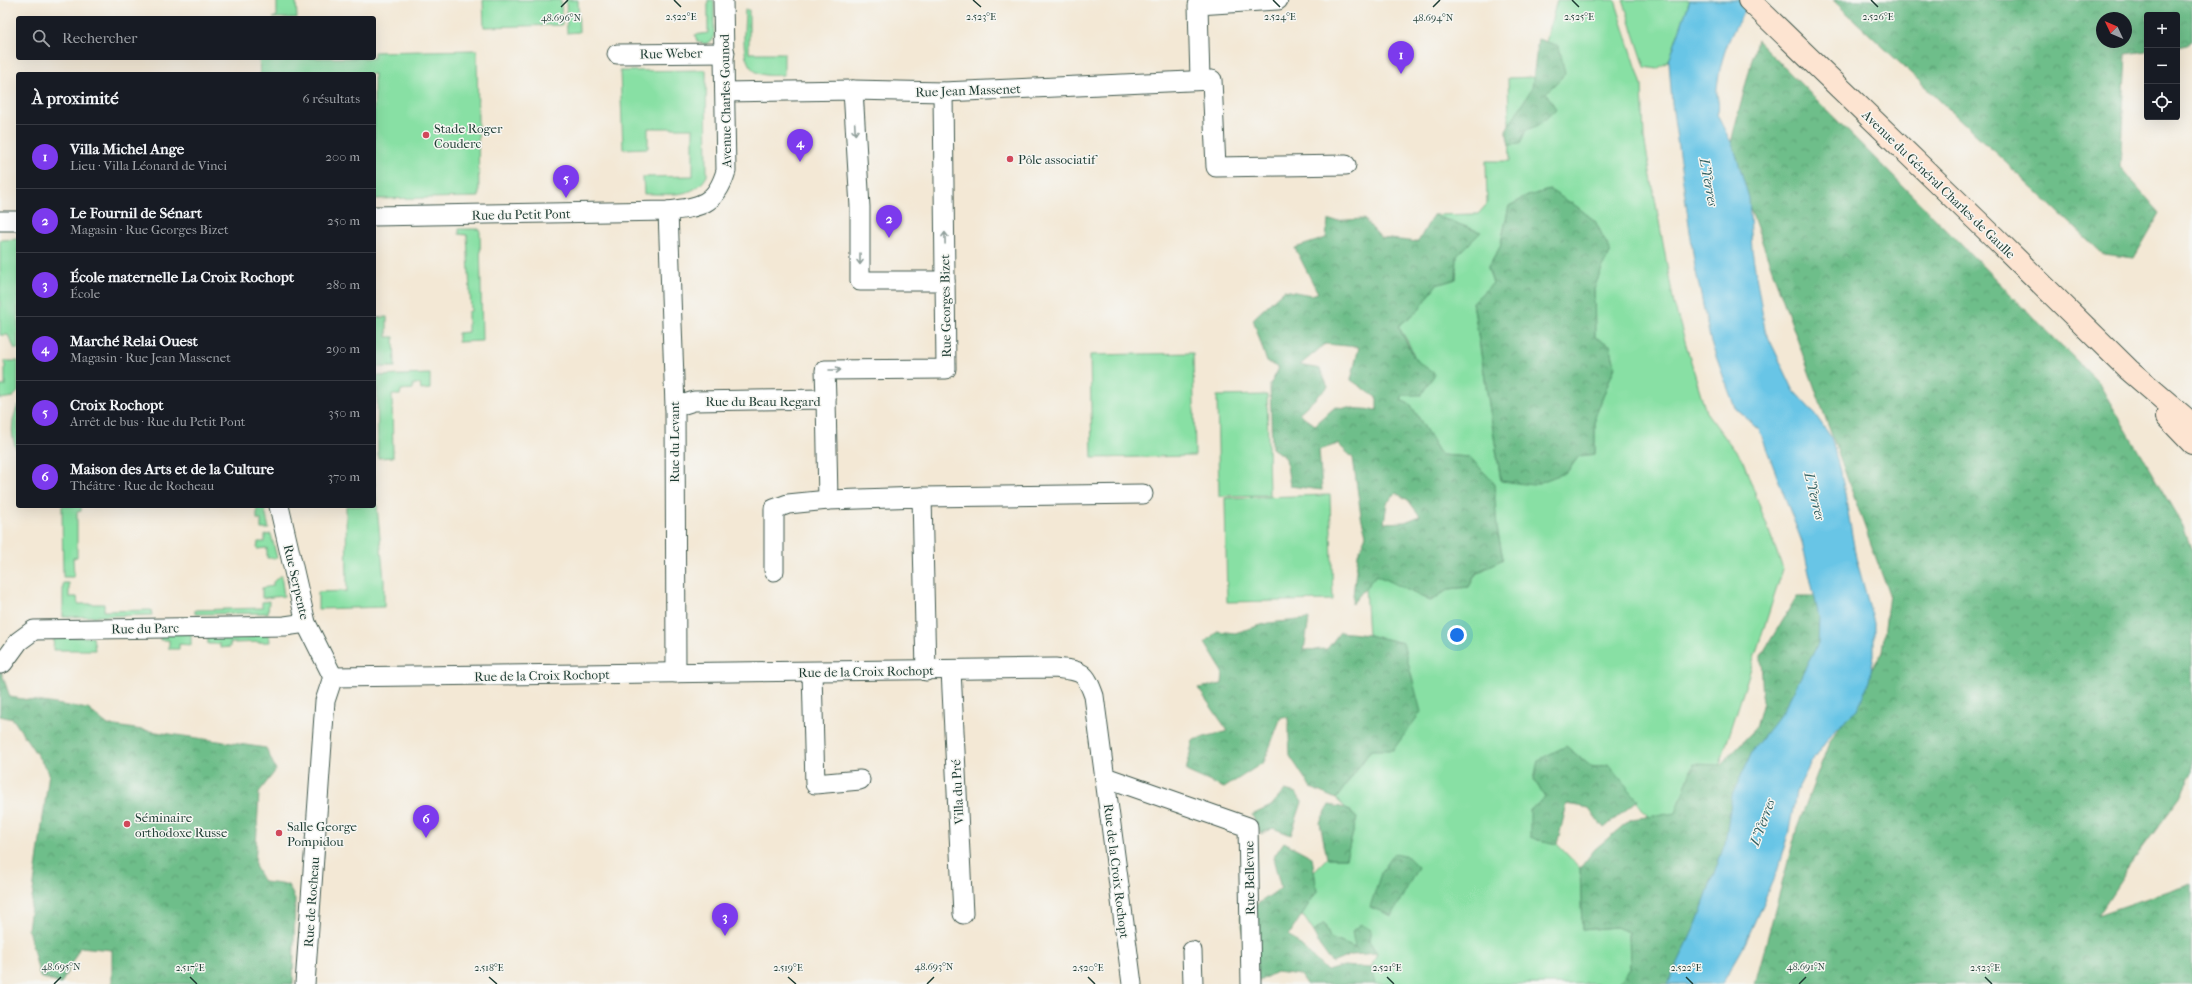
<!DOCTYPE html>
<html lang="fr">
<head>
<meta charset="utf-8">
<style>
  :root { --surface:#171b24; --page:#20242c; --text:#f1f3f6; --muted:#9ea1a6; --line:#363941; --accent:#7c3aed }
  body { margin:0; font-family:"IM FELL French Canon",serif; background:var(--page); color:var(--text) }
  .controls { position:absolute; right:12px; top:12px; display:grid; overflow:hidden; border-radius:4px; box-shadow:0 4px 16px #0002 }
  .controls button { width:36px; height:36px; display:grid; place-items:center; padding:0; border:0; border-bottom:1px solid var(--line); background:var(--surface); color:var(--text); font:20px sans-serif }
  .compass { position:absolute; left:2096px; top:12px; width:36px; height:36px; border-radius:50%; background:var(--surface); box-shadow:0 4px 16px #0002; rotate:314deg }
  .you { position:absolute; left:1457px; top:635px; width:14px; height:14px; margin:-10px; border:3px solid #fff; border-radius:50%; background:#1a73e8; box-shadow:0 0 0 6px #1a73e833 }
  .badge { display:grid; place-items:center; width:26px; height:26px; border-radius:50%; background:var(--accent); color:#fff; font-size:13px; font-weight:700 }
  .pin { position:absolute; translate:-50% -33px; filter:drop-shadow(0 1px 2px #0008) }
  .pin::after { content:''; position:absolute; top:21px; width:14px; height:12px; background:inherit; clip-path:polygon(0 0,100% 0,50% 100%) }
  .list { margin:0; padding:0; list-style:none }
  h2 { display:flex; justify-content:space-between; align-items:center; height:52px; margin:0; padding:0 16px; font-size:17px }
  h2 small { font-size:13px; font-weight:400; color:var(--muted) }
  .list li { display:grid; grid-template-columns:26px 1fr auto; gap:12px; align-items:center; box-sizing:border-box; height:64px; padding:0 16px; border-top:1px solid var(--line) }
  .list b { display:block; font-size:15px; white-space:nowrap }
  .list p { margin:0; font-size:13px; white-space:nowrap; color:var(--muted) }
  .list em { font-size:13px; font-style:normal; color:var(--muted) }
  .icon { flex:none; width:22px; height:22px; fill:none; stroke:currentColor; stroke-width:2; stroke-linecap:round; stroke-linejoin:round }
  .map { position:relative; flex:none; width:2192px; height:984px; overflow:hidden }
  .search { position:absolute; background:var(--surface); box-shadow:0 4px 16px #0002; left:16px; top:16px; width:360px; height:44px; display:flex; align-items:center; gap:10px; box-sizing:border-box; padding:0 14px; border-radius:4px; color:var(--muted); font-size:15px }
  .panel { position:absolute; background:var(--surface); box-shadow:0 4px 16px #0002; left:16px; top:72px; width:360px; height:436px; border-radius:4px }
  .map>svg:first-child { display:block }
  .green { fill:#88e0a4; stroke:#548e6c; fill-rule:evenodd }
  .forest { fill:url(#forest-crowns); stroke:#467e5f; fill-rule:evenodd }
  .water { fill:#68c5e6; stroke:#44818d }
  .lines { fill:none; stroke-linecap:round; stroke-linejoin:round }
  .street-casing { stroke:#3f574c; stroke-width:21 }
  .secondary-casing { stroke:#3f574c; stroke-width:24 }
  .street { stroke:#fff; stroke-width:19 }
  .secondary { stroke:#fde4d1; stroke-width:22 }
  .oneway { stroke:#8f9e9a }
  .ticks { fill:none; stroke:#1f3d34; stroke-width:1.5 }
  .poi-dot { fill:#d1495b; stroke:#f6f6f2; stroke-width:1.5 }
  .labels { text-anchor:middle; stroke-width:3; stroke-linejoin:round; paint-order:stroke }
  .street-label { font-size:13px; fill:#1f3d34; stroke:#f6f6f2 }
  .poi-label { font-size:13px; fill:#1f3d34; stroke:#f6f6f2; text-anchor:start }
  .water-label { font-size:14px; font-style:italic; fill:#315f60; stroke:#f6f6f2 }
  .ticks-label { font-size:10px; text-anchor:middle; fill:#1f3d34; stroke:#f6f6f2; stroke-width:3; stroke-linejoin:round; paint-order:stroke }
</style>
</head>
<body>
<div class="map">
<svg width="2192" height="984" viewBox="0 0 2192 984">
  <defs>
    <pattern id="forest-crowns" width="20" height="18" patternUnits="userSpaceOnUse"><rect width="20" height="18" fill="#6ebe8a"/><path d="M2 6a3 3 0 1 1 6 0M12 15a3 3 0 1 1 6 0" fill="none" stroke="#5a9c72"/></pattern>
  </defs>
  <rect width="100%" height="100%" fill="#f6f6f2"/>
  <filter id="ink" filterUnits="userSpaceOnUse"><feTurbulence type="fractalNoise" baseFrequency=".025" numOctaves="2"/><feDisplacementMap in="SourceGraphic" scale="8" xChannelSelector="R" yChannelSelector="G"/><feConvolveMatrix kernelMatrix="1 2 1 2 8 2 1 2 1" color-interpolation-filters="sRGB"/></filter>
  <filter id="wash" filterUnits="userSpaceOnUse"><feTurbulence type="fractalNoise" baseFrequency=".012" numOctaves="4" result="noise"/><feDisplacementMap in="SourceGraphic" scale="16" xChannelSelector="R" yChannelSelector="G"/><feGaussianBlur stdDeviation="0.9" result="paint"/><feColorMatrix in="noise" values="0 0 0 0 0 0 0 0 0 0 0 0 0 0 0 0 0 1.4 0 .05"/><feComposite in="paint" operator="in"/></filter>
  <g filter="url(#wash)">
    <rect width="100%" height="100%" fill="#f3e8d5"/>
    <g class="green">
      <path d="M 277,0 L 296,0 L 297,18 L 273,18 L 277,16 Z"/>
      <path d="M 483,0 L 561,0 L 562,25 L 484,27 Z"/>
      <path d="M 566,0 L 578,0 L 579,32 L 567,33 Z"/>
      <path d="M 708,0 L 714,0 L 714,37 L 713,40 L 705,44 L 697,41 L 695,35 L 708,33 Z"/>
      <path d="M 1557,0 L 1615,0 L 1642,85 L 1644,138 L 1674,304 L 1706,412 L 1743,461 L 1783,569 L 1717,773 L 1684,818 L 1653,823 L 1608,764 L 1593,768 L 1566,747 L 1534,779 L 1545,798 L 1530,838 L 1557,844 L 1580,868 L 1582,930 L 1616,927 L 1629,932 L 1630,969 L 1617,984 L 1375,984 L 1371,968 L 1377,953 L 1369,941 L 1355,948 L 1330,938 L 1324,923 L 1314,932 L 1302,914 L 1317,891 L 1314,871 L 1327,858 L 1346,858 L 1357,818 L 1336,799 L 1371,750 L 1403,643 L 1368,635 L 1365,588 L 1376,575 L 1431,601 L 1449,589 L 1469,587 L 1476,574 L 1503,559 L 1497,528 L 1470,457 L 1441,455 L 1411,405 L 1400,400 L 1416,360 L 1408,342 L 1398,326 L 1419,310 L 1436,285 L 1456,279 L 1457,256 L 1480,232 L 1433,215 L 1478,214 L 1487,204 L 1486,161 L 1510,161 L 1508,78 L 1537,77 ZM 1549,190 L 1576,206 L 1595,221 L 1610,250 L 1594,288 L 1595,338 L 1610,345 L 1615,366 L 1595,417 L 1595,454 L 1579,456 L 1567,472 L 1501,481 L 1473,303 L 1493,283 L 1488,268 L 1500,247 L 1509,206 L 1528,196 Z"/>
      <path d="M 1623,0 L 1690,0 L 1669,61 L 1657,69 L 1645,67 Z"/>
      <path d="M 745,10 L 749,10 L 749,53 L 784,53 L 784,75 C 778,75 771,76 765,75 C 737,71 745,30 745,10 Z"/>
      <path d="M 477,50 L 479,197 L 374,199 L 374,74 L 260,74 L 259,58 L 374,58 L 374,52 Z"/>
      <path d="M 706,70 L 707,176 C 693,200 668,193 644,194 L 643,177 L 693,176 L 693,128 L 648,128 L 648,148 L 623,149 L 620,71 Z"/>
      <path d="M 459,229 L 479,229 L 480,232 L 482,341 L 458,342 L 458,333 L 468,332 L 468,312 L 471,311 L 467,235 L 459,234 Z"/>
      <path d="M 18,239 L 18,349 L 15,349 L 8,335 L 0,335 L 0,240 Z"/>
      <path d="M 387,317 L 387,337 L 394,337 L 395,367 L 374,367 L 374,318 Z"/>
      <path d="M 1193,353 L 1195,456 L 1092,458 L 1090,355 Z"/>
      <path d="M 5,361 L 18,361 L 18,392 L 13,397 L 0,399 L 0,386 L 5,386 Z"/>
      <path d="M 430,374 L 430,389 L 421,390 L 420,384 L 413,384 L 413,389 L 401,390 L 400,395 L 392,395 L 393,457 L 378,458 L 377,376 Z"/>
      <path d="M 1267,395 L 1269,495 L 1219,496 L 1217,396 Z"/>
      <path d="M 18,405 L 18,453 C 10,437 11,421 18,405 Z"/>
      <path d="M 374,475 L 384,580 L 384,607 L 318,609 L 318,592 L 347,591 L 346,506 L 374,506 Z"/>
      <path d="M 1330,495 L 1333,600 L 1227,602 L 1225,498 Z"/>
      <path d="M 62,506 L 81,506 L 81,511 L 77,512 L 77,557 L 73,558 L 74,577 L 63,577 Z"/>
      <path d="M 257,506 L 264,506 L 269,529 L 261,529 L 261,520 L 257,519 Z"/>
      <path d="M 271,534 L 277,558 L 267,558 L 267,548 L 257,549 L 258,542 L 265,542 L 265,535 Z"/>
      <path d="M 281,575 L 284,596 L 262,598 L 262,588 L 273,586 L 273,582 Z"/>
      <path d="M 63,583 L 69,583 L 69,597 L 77,597 L 78,604 L 104,604 L 104,611 L 151,610 L 152,615 L 63,617 Z"/>
      <path d="M 269,601 L 268,613 L 195,614 L 195,610 L 262,608 L 262,602 Z"/>
      <path d="M 269,632 L 270,642 L 230,643 L 230,647 L 220,648 L 220,644 L 208,644 L 207,633 Z"/>
      <path d="M 160,633 L 191,633 L 191,645 L 179,644 L 179,649 L 169,649 L 169,640 L 160,640 Z"/>
      <path d="M 54,637 L 93,637 L 95,650 L 53,650 Z"/>
    </g>
    <g class="forest">
      <path d="M 1833,0 L 2192,0 L 2192,41 L 2187,45 L 2177,47 L 2177,15 L 2147,15 L 2147,51 L 2126,54 L 2120,167 L 2160,213 L 2134,258 L 2103,254 ZM 2102,18 L 2126,18 L 2126,42 L 2102,42 Z"/>
      <path d="M 1538,39 L 1559,46 L 1565,74 L 1546,93 L 1556,109 L 1539,125 L 1526,130 L 1520,144 L 1509,145 L 1506,130 L 1532,88 Z"/>
      <path d="M 1757,40 L 2098,382 L 2183,526 L 2192,551 L 2192,773 L 2178,800 L 2138,854 L 2098,915 L 2192,883 L 2192,984 L 1755,984 L 1797,828 L 1829,743 L 1882,652 L 1889,594 L 1729,150 Z"/>
      <path d="M 1550,190 L 1576,206 L 1595,221 L 1610,250 L 1594,288 L 1595,337 L 1610,345 L 1615,366 L 1595,417 L 1595,454 L 1579,456 L 1567,472 L 1533,485 L 1501,481 L 1473,302 L 1493,283 L 1488,268 L 1500,247 L 1509,206 L 1528,196 Z"/>
      <path d="M 1433,215 L 1481,232 L 1457,256 L 1456,279 L 1436,285 L 1419,310 L 1398,326 L 1416,360 L 1435,374 L 1421,395 L 1403,395 L 1401,400 L 1411,405 L 1441,455 L 1470,457 L 1494,483 L 1497,528 L 1503,559 L 1476,573 L 1469,587 L 1449,589 L 1430,601 L 1376,575 L 1352,604 L 1358,554 L 1366,535 L 1361,516 L 1353,458 L 1338,444 L 1319,450 L 1322,490 L 1290,486 L 1286,458 L 1272,448 L 1270,385 L 1279,368 L 1267,362 L 1253,319 L 1284,290 L 1311,295 L 1318,293 L 1295,248 L 1326,238 L 1328,221 L 1364,219 L 1381,238 L 1418,242 ZM 1325,344 L 1359,347 L 1351,380 L 1377,398 L 1377,410 L 1335,407 L 1315,425 L 1299,413 L 1328,387 L 1320,369 L 1300,365 ZM 1396,493 L 1408,500 L 1420,516 L 1405,522 L 1384,523 L 1387,503 Z"/>
      <path d="M 1797,596 L 1826,596 L 1825,642 L 1747,822 L 1711,880 L 1698,954 L 1679,984 L 1617,984 L 1630,969 L 1629,932 L 1616,927 L 1582,930 L 1580,868 L 1595,849 L 1631,819 L 1676,813 L 1693,764 L 1720,765 L 1756,728 L 1763,702 L 1761,656 Z"/>
      <path d="M 1309,619 L 1304,650 L 1327,649 L 1340,632 L 1368,635 L 1403,643 L 1421,712 L 1393,750 L 1371,750 L 1336,799 L 1311,788 L 1290,756 L 1288,717 L 1281,717 L 1264,762 L 1224,788 L 1186,771 L 1193,740 L 1228,731 L 1198,688 L 1222,684 L 1223,672 L 1205,643 L 1217,631 L 1235,633 L 1268,623 Z"/>
      <path d="M 0,668 L 10,697 L 88,709 L 108,725 L 266,748 L 276,770 L 259,792 L 255,866 L 264,882 L 288,885 L 295,899 L 293,984 L 112,984 L 112,950 L 80,947 L 61,984 L 40,977 L 28,929 L 49,773 L 13,719 L 0,716 Z"/>
      <path d="M 1566,746 L 1593,768 L 1608,764 L 1638,800 L 1604,828 L 1588,808 L 1567,804 L 1557,844 L 1530,838 L 1530,810 L 1545,798 L 1534,779 L 1538,760 Z"/>
      <path d="M 1285,790 L 1296,793 L 1302,802 L 1291,835 L 1273,828 L 1261,834 L 1252,815 L 1271,806 Z"/>
      <path d="M 1329,805 L 1346,808 L 1357,818 L 1346,858 L 1327,858 L 1320,823 Z"/>
      <path d="M 1284,842 L 1312,857 L 1317,891 L 1289,935 L 1327,971 L 1344,966 L 1371,968 L 1375,984 L 1306,984 L 1300,975 L 1276,972 L 1255,983 L 1240,916 L 1281,888 L 1273,858 Z"/>
      <path d="M 1394,854 L 1408,857 L 1418,867 L 1392,916 L 1370,907 L 1381,873 Z"/>
      <path d="M 1324,923 L 1330,938 L 1355,948 L 1352,931 L 1361,924 L 1371,930 L 1369,941 L 1377,953 L 1351,955 L 1332,963 L 1319,945 L 1314,932 Z"/>
    </g>
    <path class="water" d="M 1690,0 L 1753,0 C 1732,27 1721,54 1717,88 C 1716,99 1721,103 1717,115 L 1734,148 L 1749,198 L 1752,250 L 1765,330 L 1794,391 L 1814,413 L 1831,437 L 1843,483 L 1856,558 L 1874,623 L 1874,656 L 1869,681 L 1858,709 L 1836,728 L 1812,761 L 1796,792 L 1789,831 L 1777,871 L 1743,948 L 1722,984 L 1668,984 L 1697,922 L 1725,843 L 1732,795 L 1754,748 L 1783,711 L 1818,644 L 1819,617 L 1802,542 L 1759,429 L 1735,408 L 1711,343 L 1695,267 L 1672,104 L 1669,61 Z"/>
  </g>
  <g filter="url(#ink)">
    <g class="lines">
      <defs>
        <g id="street">
          <path d="M 617,54 L 725,53"/>
          <path d="M 1200,80 L 1198,5 L 1278,0"/>
          <path d="M 853,90 L 860,207 L 860,281 L 945,281"/>
          <path d="M 725,92 L 853,90 L 943,92 L 1212,80 L 1216,167 L 1346,165"/>
          <path d="M 668,211 L 675,407 L 676,673"/>
          <path d="M 374,216 L 668,211 C 700,207 716,205 726,171 L 723,0"/>
          <path d="M 0,221 L 18,221"/>
          <path d="M 826,399 L 825,370 L 946,369 L 943,92"/>
          <path d="M 675,407 L 694,401 L 826,399 L 828,500 L 922,497 L 926,671"/>
          <path d="M 922,497 L 1143,494"/>
          <path d="M 279,506 L 306,623 L 333,677"/>
          <path d="M 774,571 L 774,509 L 788,504 L 828,500"/>
          <path d="M 0,664 L 3,663 L 19,641 L 34,630 L 285,626 L 306,623"/>
          <path d="M 951,670 L 963,914"/>
          <path d="M 812,672 L 815,784 L 860,780"/>
          <path d="M 333,677 L 1055,668 C 1081,671 1085,670 1094,696 L 1132,984"/>
          <path d="M 1105,777 L 1248,827 L 1251,984"/>
          <path d="M 1192,951 L 1193,984"/>
          <path d="M 305,984 L 325,701 L 333,677"/>
        </g>
        <g id="secondary">
          <path d="M 1749,0 L 1994,237 L 2129,370 L 2192,424"/>
          <path d="M 2167,417 L 2192,443"/>
        </g>
      </defs>
      <use href="#street" class="street-casing"/>
      <use href="#secondary" class="secondary-casing"/>
      <use href="#street" class="street"/>
      <use href="#secondary" class="secondary"/>
    </g>
    <defs><path id="oneway-shaft" d="M-6 0H5M1.5-3L5.5 0L1.5 3" fill="none" stroke-width="1.6" stroke-linecap="round" stroke-linejoin="round"/></defs>
    <g class="oneway">
      <use href="#oneway-shaft" transform="translate(855 129) rotate(87)"/>
      <use href="#oneway-shaft" transform="translate(945 238) rotate(-91)"/>
      <use href="#oneway-shaft" transform="translate(860 259) rotate(90)"/>
      <use href="#oneway-shaft" transform="translate(835 370)"/>
    </g>
  </g>
  <path class="ticks" d="M 674,0 L 681,7M 973,0 L 981,7M 1273,0 L 1280,7M 1572,0 L 1579,7M 1871,0 L 1878,7M 561,7 L 568,0M 1433,7 L 1440,0M 190,977 L 197,984M 489,977 L 497,984M 788,977 L 796,984M 1088,977 L 1095,984M 1387,977 L 1394,984M 1686,977 L 1693,984M 1985,977 L 1992,984M 54,984 L 61,977M 927,984 L 934,977M 1799,984 L 1806,977"/>
  <g class="poi-dot">
    <circle cx="426" cy="135" r="4"/>
    <circle cx="1010" cy="159" r="4"/>
    <circle cx="127" cy="824" r="4"/>
    <circle cx="279" cy="833" r="4"/>
  </g>
  <g class="labels">
    <g class="street-label">
      <text transform="translate(671 53) rotate(-1)" y="5">Rue Weber</text>
      <text transform="translate(968 90) rotate(-2)" y="5">Rue Jean Massenet</text>
      <text transform="translate(725 101) rotate(-91)" y="5">Avenue Charles Gounod</text>
      <text transform="translate(1939 184) rotate(44)" y="5">Avenue du Général Charles de Gaulle</text>
      <text transform="translate(521 214) rotate(-1)" y="5">Rue du Petit Pont</text>
      <text transform="translate(945 306) rotate(-91)" y="5">Rue Georges Bizet</text>
      <text x="763" y="406">Rue du Beau Regard</text>
      <text transform="translate(674 442) rotate(-90)" y="5">Rue du Levant</text>
      <text transform="translate(297 582) rotate(77)" y="5">Rue Serpente</text>
      <text transform="translate(145 628) rotate(-1)" y="5">Rue du Parc</text>
      <text transform="translate(866 671) rotate(-1)" y="5">Rue de la Croix Rochopt</text>
      <text transform="translate(542 675) rotate(-1)" y="5">Rue de la Croix Rochopt</text>
      <text transform="translate(957 792) rotate(-93)" y="5">Villa du Pré</text>
      <text transform="translate(1117 871) rotate(83)" y="5">Rue de la Croix Rochopt</text>
      <text transform="translate(1249 878) rotate(-91)" y="5">Rue Bellevue</text>
      <text transform="translate(311 902) rotate(-86)" y="5">Rue de Rocheau</text>
    </g>
    <g class="poi-label">
      <text x="434" y="133">Stade Roger<tspan x="434" dy="15">Couderc</tspan></text>
      <text x="1018" y="164">Pôle associatif</text>
      <text x="135" y="822">Séminaire<tspan x="135" dy="15">orthodoxe Russe</tspan></text>
      <text x="287" y="831">Salle George<tspan x="287" dy="15">Pompidou</tspan></text>
    </g>
    <g class="water-label">
      <text transform="translate(1709 182) rotate(79)" y="5">L'Yerres</text>
      <text transform="translate(1815 496) rotate(76)" y="5">L'Yerres</text>
      <text transform="translate(1762 822) rotate(-70)" y="5">L'Yerres</text>
    </g>
  </g>
  <g class="ticks-label">
    <text x="681" y="20">2.522°E</text>
    <text x="981" y="20">2.523°E</text>
    <text x="1280" y="20">2.524°E</text>
    <text x="1579" y="20">2.525°E</text>
    <text x="1878" y="20">2.526°E</text>
    <text x="561" y="21">48.696°N</text>
    <text x="1433" y="21">48.694°N</text>
    <text x="61" y="970">48.695°N</text>
    <text x="934" y="970">48.693°N</text>
    <text x="1806" y="970">48.691°N</text>
    <text x="190" y="971">2.517°E</text>
    <text x="489" y="971">2.518°E</text>
    <text x="788" y="971">2.519°E</text>
    <text x="1088" y="971">2.520°E</text>
    <text x="1387" y="971">2.521°E</text>
    <text x="1686" y="971">2.522°E</text>
    <text x="1985" y="971">2.523°E</text>
  </g>
</svg>
<div class="controls">
<button>+</button>
<button>−</button>
<button><svg class="icon" aria-label="locate" viewBox="0 0 24 24"><circle cx="12" cy="12" r="6"/><path d="M12 2v4M12 18v4M2 12h4M18 12h4"/></svg></button>
</div>
<svg class="compass" viewBox="-18 -18 36 36"><path d="M0-13l5 13h-10z" fill="#e53935"/><path d="M0 13l5-13h-10z" fill="#9ea1a6"/></svg>
<div class="you"></div>
<div class="pin badge" style="left:1401px;top:74px">1</div>
<div class="pin badge" style="left:889px;top:238px">2</div>
<div class="pin badge" style="left:725px;top:936px">3</div>
<div class="pin badge" style="left:800px;top:162px">4</div>
<div class="pin badge" style="left:566px;top:198px">5</div>
<div class="pin badge" style="left:426px;top:838px">6</div>
<div class="search"><svg class="icon" aria-label="search" viewBox="0 0 24 24"><circle cx="10" cy="10" r="6"/><path d="M15 15l6 6"/></svg>Rechercher</div>
<section class="panel">
<h2>À proximité<small>6 résultats</small></h2>
<ul class="list">
<li><span class="badge">1</span><div><b>Villa Michel Ange</b><p>Lieu · Villa Léonard de Vinci</p></div><em>200 m</em></li>
<li><span class="badge">2</span><div><b>Le Fournil de Sénart</b><p>Magasin · Rue Georges Bizet</p></div><em>250 m</em></li>
<li><span class="badge">3</span><div><b>École maternelle La Croix Rochopt</b><p>École</p></div><em>280 m</em></li>
<li><span class="badge">4</span><div><b>Marché Relai Ouest</b><p>Magasin · Rue Jean Massenet</p></div><em>290 m</em></li>
<li><span class="badge">5</span><div><b>Croix Rochopt</b><p>Arrêt de bus · Rue du Petit Pont</p></div><em>350 m</em></li>
<li><span class="badge">6</span><div><b>Maison des Arts et de la Culture</b><p>Théâtre · Rue de Rocheau</p></div><em>370 m</em></li>
</ul>
</section>
</div>
</body>
</html>
